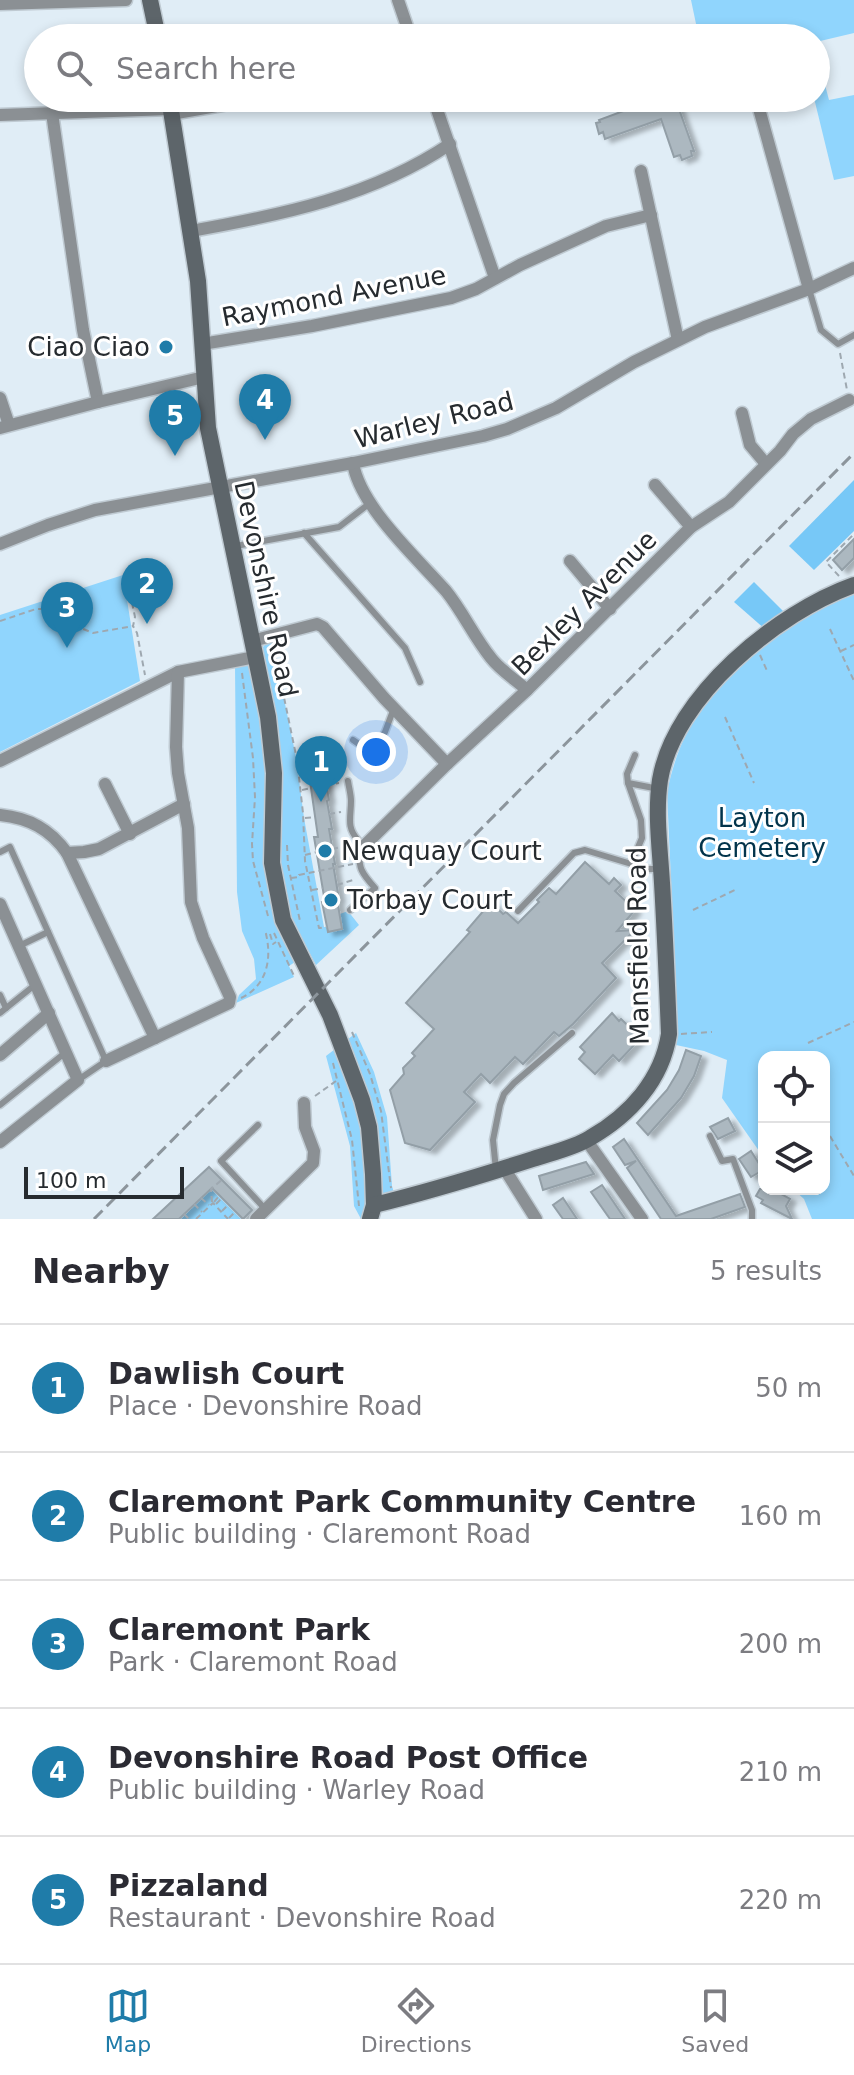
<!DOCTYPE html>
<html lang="en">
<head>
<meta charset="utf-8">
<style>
  :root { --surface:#fff; --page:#f7f7f7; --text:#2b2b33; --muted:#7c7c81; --line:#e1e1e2; --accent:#1f7ca9 }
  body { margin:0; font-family:"DejaVu Sans",sans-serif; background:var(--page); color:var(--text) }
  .controls { position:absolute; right:24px; bottom:24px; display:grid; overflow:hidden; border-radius:16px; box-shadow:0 4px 12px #0003 }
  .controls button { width:72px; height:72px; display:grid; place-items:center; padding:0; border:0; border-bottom:2px solid var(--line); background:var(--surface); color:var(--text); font:40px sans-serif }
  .scale { position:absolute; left:24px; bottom:20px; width:160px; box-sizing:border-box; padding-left:8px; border:4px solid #262b2f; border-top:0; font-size:22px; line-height:28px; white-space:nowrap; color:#262b2f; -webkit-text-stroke:6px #fff; paint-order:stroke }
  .you { position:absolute; left:376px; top:752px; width:28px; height:28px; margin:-20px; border:6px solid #fff; border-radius:50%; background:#1a73e8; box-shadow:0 0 0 12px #1a73e833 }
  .badge { display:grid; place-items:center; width:52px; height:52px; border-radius:50%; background:var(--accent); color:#fff; font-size:26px; font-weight:700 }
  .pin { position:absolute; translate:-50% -66px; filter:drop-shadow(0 2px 4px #0008) }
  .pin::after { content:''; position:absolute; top:42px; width:28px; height:24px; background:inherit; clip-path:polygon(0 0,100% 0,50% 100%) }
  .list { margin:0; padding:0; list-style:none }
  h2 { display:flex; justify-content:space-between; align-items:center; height:104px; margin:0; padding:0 32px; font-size:34px }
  h2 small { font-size:26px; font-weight:400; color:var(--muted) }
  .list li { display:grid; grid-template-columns:52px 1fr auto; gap:24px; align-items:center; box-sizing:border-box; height:128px; padding:0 32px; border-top:2px solid var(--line) }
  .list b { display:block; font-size:30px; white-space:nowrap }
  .list p { margin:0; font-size:26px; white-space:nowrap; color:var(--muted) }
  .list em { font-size:26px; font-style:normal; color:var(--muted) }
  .icon { flex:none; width:44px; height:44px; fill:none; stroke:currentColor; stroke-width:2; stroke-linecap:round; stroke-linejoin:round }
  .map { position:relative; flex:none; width:854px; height:1219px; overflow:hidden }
  .search { position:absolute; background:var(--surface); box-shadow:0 4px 12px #0003; left:24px; right:24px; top:24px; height:88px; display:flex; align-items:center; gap:20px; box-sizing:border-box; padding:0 28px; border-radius:44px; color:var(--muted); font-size:30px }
  .sheet { height:744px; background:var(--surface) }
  nav { display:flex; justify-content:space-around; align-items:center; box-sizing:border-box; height:112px; border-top:2px solid var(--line); background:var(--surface); font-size:22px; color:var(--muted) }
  nav a { display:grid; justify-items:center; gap:4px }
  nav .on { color:var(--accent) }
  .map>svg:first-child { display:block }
  .green { fill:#90d5fd }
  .forest { fill:#77c8f7 }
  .building { fill:#acb8c0; stroke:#939fa7; stroke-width:2; filter:url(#shadow) }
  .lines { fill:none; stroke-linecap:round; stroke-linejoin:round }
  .lane-casing { stroke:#bfcad2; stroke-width:9 }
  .street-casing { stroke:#bfcad2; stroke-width:15 }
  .secondary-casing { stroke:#bfcad2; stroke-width:19 }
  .path { stroke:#9ea8b0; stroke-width:2; stroke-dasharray:6 4; stroke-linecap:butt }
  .lane { stroke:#8b9094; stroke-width:6 }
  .street { stroke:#8b9094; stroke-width:12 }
  .secondary { stroke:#5d656a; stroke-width:16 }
  .rail { stroke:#8c959c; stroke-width:3; stroke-dasharray:12 6; stroke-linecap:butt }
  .poi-dot { fill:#1f7ca9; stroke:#fff; stroke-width:3 }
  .labels { text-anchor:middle; stroke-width:6; stroke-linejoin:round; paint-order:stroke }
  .street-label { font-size:26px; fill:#262b2f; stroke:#fff }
  .poi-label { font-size:26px; fill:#262b2f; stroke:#fff; text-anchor:start }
  .park-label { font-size:26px; fill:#02344b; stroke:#fff }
</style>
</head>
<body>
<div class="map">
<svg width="854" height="1219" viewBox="0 0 854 1219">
  <defs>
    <filter id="shadow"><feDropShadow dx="6" dy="3.5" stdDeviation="2" flood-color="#0004"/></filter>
  </defs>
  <rect width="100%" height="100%" fill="#e0edf6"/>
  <g class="green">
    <path d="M 691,0 L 854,0 L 854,33 L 816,42 L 816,38 L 699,38 Z"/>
    <path d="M 824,81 L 829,100 L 854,95 L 854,176 L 834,180 L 814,98 L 816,98 L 816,83 Z"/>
    <path d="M 123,575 L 140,681 L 0,752 L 0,615 Z"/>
    <path d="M 854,592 L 854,1219 L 812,1219 L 804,1199 L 793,1189 L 824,1189 L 824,1057 L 764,1057 L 764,1158 L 722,1098 L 727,1060 L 704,1051 L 676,1045 L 678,1034 L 667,792 C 680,731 702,703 745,661 C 758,649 772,634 787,624 C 808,612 832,602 854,592 Z"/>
    <path d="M 272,641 L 296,757 L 304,818 L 324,927 L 327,927 L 328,931 L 342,929 L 340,914 L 348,911 L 359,925 L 316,965 L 309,952 L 301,958 L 283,920 L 274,773 L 256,662 C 260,652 262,644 272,641 Z"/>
    <path d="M 250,663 L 262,715 L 266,762 L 265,819 L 268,867 L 295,962 L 289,966 L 294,977 L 236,1003 L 239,995 L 256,979 L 254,959 L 242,931 L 237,892 L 235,665 Z"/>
    <path d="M 356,1033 L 374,1072 L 387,1117 L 392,1186 L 395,1196 L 370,1219 L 361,1219 L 354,1206 L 350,1146 L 326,1056 Z"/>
    <path d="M 211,1189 L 241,1219 L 181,1219 Z"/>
  </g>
  <g class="forest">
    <path d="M 854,480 L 854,531 L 814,570 L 789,546 Z"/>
    <path d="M 754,582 L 786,614 L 765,629 L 734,602 Z"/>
  </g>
  <g class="building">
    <path d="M 653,98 L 675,98 L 694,151 L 691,151 L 692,156 L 682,160 L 680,155 L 674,157 L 661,119 L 605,139 L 603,132 L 599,134 L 596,123 L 600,122 L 599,120 L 653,100 Z"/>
    <path d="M 854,539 L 854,558 L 842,570 L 833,560 Z"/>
    <path d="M 324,772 L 329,800 L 327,801 L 332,829 L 329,829 L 335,864 L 333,864 L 339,899 L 337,899 L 342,929 L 328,932 L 322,902 L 325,902 L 314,837 L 318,837 L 309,774 Z"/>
    <path d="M 585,862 L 609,884 L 614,878 L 621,885 L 615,891 L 635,910 L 617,931 L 635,930 L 602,963 L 616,978 L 573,1024 L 559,1036 L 554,1032 L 523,1064 L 515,1057 L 490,1083 L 481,1074 L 464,1092 L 475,1102 L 430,1150 L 405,1143 L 390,1090 L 404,1074 L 403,1068 L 415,1056 L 412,1053 L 434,1029 L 406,1003 L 470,932 L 467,930 L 491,902 L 503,914 L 506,912 L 518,923 L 539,902 L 537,900 L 549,888 L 556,894 Z"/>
    <path d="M 612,1013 L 619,1021 L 621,1019 L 638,1035 L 635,1038 L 638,1041 L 619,1061 L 613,1055 L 595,1074 L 579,1059 L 585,1052 L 580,1047 Z"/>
    <path d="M 686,1050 L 701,1056 L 694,1076 L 681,1098 L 648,1135 L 637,1123 L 667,1090 L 679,1070 Z"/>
    <path d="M 728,1118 L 735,1131 L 718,1139 L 710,1127 Z"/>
    <path d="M 624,1139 L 676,1216 L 740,1194 L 745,1207 L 711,1219 L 661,1219 L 627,1168 L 636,1161 L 625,1165 L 613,1147 Z"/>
    <path d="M 751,1151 L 763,1170 L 751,1177 L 739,1159 Z"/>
    <path d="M 586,1162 L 594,1174 L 543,1190 L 539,1176 Z"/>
    <path d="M 209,1167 L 252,1210 L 243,1219 L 212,1188 L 179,1219 L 153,1219 Z"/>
    <path d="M 602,1185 L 625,1219 L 610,1219 L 591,1192 Z"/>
    <path d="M 760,1189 L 772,1189 L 790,1199 L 786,1206 L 792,1219 L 761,1203 L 763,1200 L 756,1196 Z"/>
    <path d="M 563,1198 L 577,1219 L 563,1219 L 553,1205 Z"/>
  </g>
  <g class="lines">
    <defs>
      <g id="lane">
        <path d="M 809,289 L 821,330 L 838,344 L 854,335"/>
        <path d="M 304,533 L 405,648 L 420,682"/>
        <path d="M 236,546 L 339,527 L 370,503"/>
        <path d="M 353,740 L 366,749 L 374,748 L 385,732 L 394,708"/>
        <path d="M 635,755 L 627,774 L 628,783 L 659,789"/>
        <path d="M 348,781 C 349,788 351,795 351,801 C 351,817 346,827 358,840 C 361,866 355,866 375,888 L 350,910"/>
        <path d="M 628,783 L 641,820 L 642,838 L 631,864"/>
        <path d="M 0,852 L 10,847 L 106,1061 L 78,1080"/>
        <path d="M 518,911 L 574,853 L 585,850 L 648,869 L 658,869"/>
        <path d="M 19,946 L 48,932"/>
        <path d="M 0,995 L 6,1008"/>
        <path d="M 0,1013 L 36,984"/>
        <path d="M 0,1105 L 66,1052"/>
        <path d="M 258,1125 L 221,1161 L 266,1210"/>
        <path d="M 710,1136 L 722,1161 L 733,1159 L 752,1210 L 752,1219"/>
        <path d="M 496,1170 L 493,1140 L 500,1105 L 504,1094 L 514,1083 L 572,1033"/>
      </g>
      <g id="street">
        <path d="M 398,0 L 411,38"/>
        <path d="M 0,4 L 126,0"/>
        <path d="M 433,98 L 495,278"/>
        <path d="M 758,105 L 809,289"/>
        <path d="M 52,113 L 83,330 L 98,402"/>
        <path d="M 171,114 L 263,98"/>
        <path d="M 0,115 L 170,109"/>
        <path d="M 641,171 L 678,340"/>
        <path d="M 191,231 C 282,215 373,196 450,144"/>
        <path d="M 202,344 L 312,326 L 451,298 L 476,289 L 520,265 L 606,226 L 651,215"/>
        <path d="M 0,398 L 9,425"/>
        <path d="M 742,413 L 750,445 L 766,464"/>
        <path d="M 0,428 L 98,402 L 204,377"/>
        <path d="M 353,463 C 360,507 417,558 446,591 C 463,612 474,637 491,658 C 500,670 516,680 527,690"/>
        <path d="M 655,485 L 691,527"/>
        <path d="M 0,544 L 48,525 L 95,510 L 353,463 L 483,436 L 507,429 L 556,408 L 634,362 L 705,327 L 809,289 L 854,268"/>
        <path d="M 570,561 L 610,609"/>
        <path d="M 252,641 L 317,624 L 323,627 L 384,698 L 447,764"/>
        <path d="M 0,761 L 178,672 L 255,657"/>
        <path d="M 105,784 L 130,834"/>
        <path d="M 0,815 C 29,818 50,829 67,853 L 155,1038"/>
        <path d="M 359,851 L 447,764 L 527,690 L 691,527 L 729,502 L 780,451 L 793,434 L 811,419 L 849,400"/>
        <path d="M 67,853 L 84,852 L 99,849 L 184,804"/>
        <path d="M 0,904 L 78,1080 L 0,1142"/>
        <path d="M 0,1055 L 49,1013"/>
        <path d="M 106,1061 L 229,1003 L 230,997 L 203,938 L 191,902 L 188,828 L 178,773 L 176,747 L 178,672"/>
        <path d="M 587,1141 L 642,1219"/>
        <path d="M 504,1168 L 536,1219"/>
        <path d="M 256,1219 L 313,1163 L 314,1151 L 305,1127 L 304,1103"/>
      </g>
      <g id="secondary">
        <path d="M 150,0 L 158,38"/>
        <path d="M 169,98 L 198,281 L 208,428 L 268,717 L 274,773 L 272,863 L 283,920 L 330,1015 L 362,1100 L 369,1127 L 373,1174 L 374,1205 L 370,1219"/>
        <path d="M 374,1205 C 427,1192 480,1176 533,1159 C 551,1153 574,1148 590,1138 C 630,1115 662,1080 669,1034 C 667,984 665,933 662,883 C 660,849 655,813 660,780 C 674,696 778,612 854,585"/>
      </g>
    </defs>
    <use href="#lane" class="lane-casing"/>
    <use href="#street" class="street-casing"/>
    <use href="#secondary" class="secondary-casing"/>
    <g class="path">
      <path d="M 840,353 L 847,390"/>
      <path d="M 839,576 L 826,562 L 854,534"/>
      <path d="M 128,583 L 135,617 L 133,626 L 137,633 L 145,675"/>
      <path d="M 0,621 L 36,609 L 43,609 L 61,620 L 93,633 L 133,626"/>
      <path d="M 830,629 L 854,681"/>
      <path d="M 274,649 L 297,760 L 303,813 L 305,861 L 319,928 L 327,927"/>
      <path d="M 841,651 L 854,645"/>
      <path d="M 760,655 L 768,673"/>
      <path d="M 242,673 L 253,758 L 255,797 L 252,844 L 253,861 L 268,916"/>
      <path d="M 725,717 L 754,783"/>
      <path d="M 326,785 L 339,783"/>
      <path d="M 302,790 L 312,788"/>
      <path d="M 329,814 L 341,812"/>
      <path d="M 305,818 L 315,817"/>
      <path d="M 287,845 L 288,865 L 300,921"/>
      <path d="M 332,849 L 342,847 L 349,842"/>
      <path d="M 305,855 L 317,852"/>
      <path d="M 291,878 L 299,877 L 299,875 L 353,864"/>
      <path d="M 337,885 L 356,879"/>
      <path d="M 312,890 L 323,888"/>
      <path d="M 693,910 L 737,889"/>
      <path d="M 274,933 L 295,978"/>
      <path d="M 270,934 L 273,944 L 276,942"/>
      <path d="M 241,998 C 267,986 272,959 266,934 L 269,933"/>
      <path d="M 352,1032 L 370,1074 L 381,1111 L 391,1188"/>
      <path d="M 681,1034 L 712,1032"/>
      <path d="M 808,1043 L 854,1022"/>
      <path d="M 333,1063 L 352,1140 L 359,1206"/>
      <path d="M 315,1096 L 336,1081"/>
      <path d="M 830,1136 L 854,1176"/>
      <path d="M 201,1198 L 209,1205"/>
      <path d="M 212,1202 L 211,1189 L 224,1178"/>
      <path d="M 214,1202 L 219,1196"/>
      <path d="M 194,1204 L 202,1212"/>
      <path d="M 216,1204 L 222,1198"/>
      <path d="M 222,1211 L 228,1205"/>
      <path d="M 184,1214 L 189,1219"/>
      <path d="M 229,1218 L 235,1212"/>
      <path d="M 196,1219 L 213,1203 L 228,1219"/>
    </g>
    <use href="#lane" class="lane"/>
    <use href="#street" class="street"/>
    <use href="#secondary" class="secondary"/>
    <path class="rail" d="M 94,1219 L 854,453"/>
  </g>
  <g class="poi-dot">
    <circle cx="166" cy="347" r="8"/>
    <circle cx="325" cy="851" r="8"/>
    <circle cx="331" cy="900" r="8"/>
  </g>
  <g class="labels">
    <g class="street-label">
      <text transform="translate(334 296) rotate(-11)" y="9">Raymond Avenue</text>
      <text transform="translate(434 420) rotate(-14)" y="9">Warley Road</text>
      <text transform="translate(266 589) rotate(78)" y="9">Devonshire Road</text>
      <text transform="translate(584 603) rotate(-45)" y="9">Bexley Avenue</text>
      <text transform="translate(638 946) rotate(-91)" y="9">Mansfield Road</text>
    </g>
    <g class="poi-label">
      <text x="150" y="356" text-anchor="end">Ciao Ciao</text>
      <text x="341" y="860">Newquay Court</text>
      <text x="347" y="909">Torbay Court</text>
    </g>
    <g class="park-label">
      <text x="762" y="827">Layton<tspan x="762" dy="30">Cemetery</tspan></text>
    </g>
  </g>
</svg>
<div class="controls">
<button><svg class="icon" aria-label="locate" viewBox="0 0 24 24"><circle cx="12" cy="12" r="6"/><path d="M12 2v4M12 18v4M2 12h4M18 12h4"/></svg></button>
<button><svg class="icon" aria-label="layers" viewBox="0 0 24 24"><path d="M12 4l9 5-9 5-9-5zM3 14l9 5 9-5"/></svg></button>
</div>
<div class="scale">100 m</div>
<div class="you"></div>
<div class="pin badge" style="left:321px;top:802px">1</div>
<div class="pin badge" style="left:147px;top:624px">2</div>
<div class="pin badge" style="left:67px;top:648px">3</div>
<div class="pin badge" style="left:265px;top:440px">4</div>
<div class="pin badge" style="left:175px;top:456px">5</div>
<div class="search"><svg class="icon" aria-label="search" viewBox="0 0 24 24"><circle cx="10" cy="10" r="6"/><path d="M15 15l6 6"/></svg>Search here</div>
</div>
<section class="sheet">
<h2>Nearby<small>5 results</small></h2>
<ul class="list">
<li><span class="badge">1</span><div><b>Dawlish Court</b><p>Place · Devonshire Road</p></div><em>50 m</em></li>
<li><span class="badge">2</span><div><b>Claremont Park Community Centre</b><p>Public building · Claremont Road</p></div><em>160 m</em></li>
<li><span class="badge">3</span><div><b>Claremont Park</b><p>Park · Claremont Road</p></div><em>200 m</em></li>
<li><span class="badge">4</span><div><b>Devonshire Road Post Office</b><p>Public building · Warley Road</p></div><em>210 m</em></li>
<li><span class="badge">5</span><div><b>Pizzaland</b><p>Restaurant · Devonshire Road</p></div><em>220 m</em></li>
</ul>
</section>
<nav>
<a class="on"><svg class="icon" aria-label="map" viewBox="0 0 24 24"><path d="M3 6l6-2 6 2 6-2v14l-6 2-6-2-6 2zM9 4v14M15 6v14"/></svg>Map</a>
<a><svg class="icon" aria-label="directions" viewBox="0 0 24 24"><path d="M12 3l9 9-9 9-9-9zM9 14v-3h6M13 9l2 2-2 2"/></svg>Directions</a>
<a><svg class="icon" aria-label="saved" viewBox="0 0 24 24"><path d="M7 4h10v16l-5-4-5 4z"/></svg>Saved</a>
</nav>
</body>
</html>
